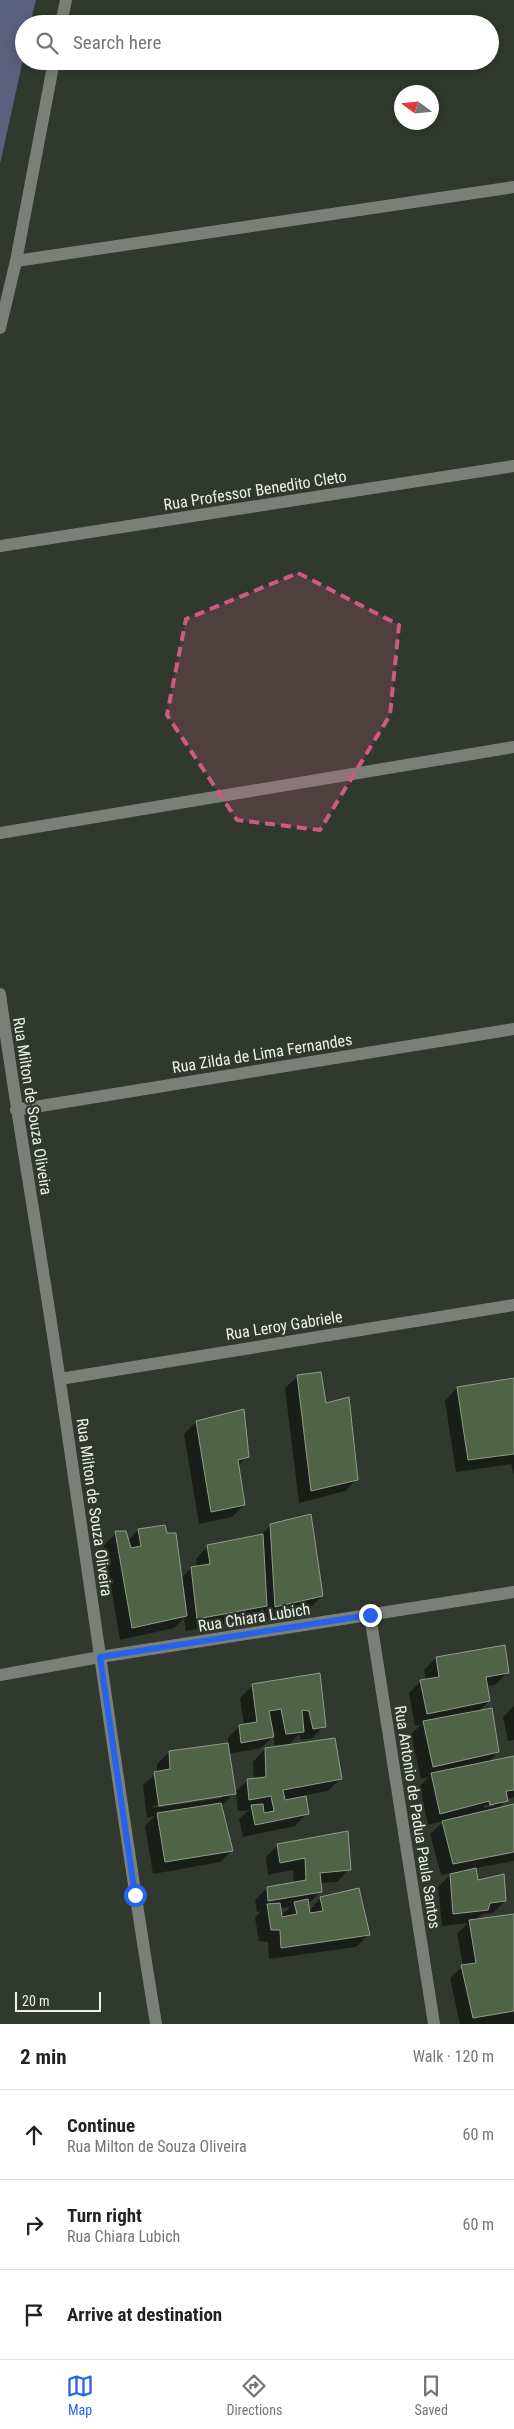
<!DOCTYPE html>
<html lang="en">
<head>
<meta charset="utf-8">
<style>
  :root { --surface:#fff; --page:#f6f6f6; --text:#222; --muted:#767676; --line:#e0e0e0; --accent:#2563eb }
  body { margin:0; font-family:"Roboto Condensed",sans-serif; background:var(--page); color:var(--text) }
  .compass { position:absolute; left:394px; top:85px; width:45px; height:45px; border-radius:50%; background:var(--surface); box-shadow:0 2px 12px #0003; rotate:285deg }
  .scale { position:absolute; left:15px; bottom:12px; width:86px; box-sizing:border-box; padding-left:5px; border:2px solid #ecf1ea; border-top:0; font-size:14px; line-height:18px; white-space:nowrap; color:#ecf1ea; -webkit-text-stroke:4px #31392e; paint-order:stroke }
  .stop { position:absolute; width:15px; height:15px; margin:-11px; border:4px solid #2563eb; border-radius:50%; background:#fff }
  .stop.end { background:#2563eb; border-color:#fff; box-shadow:0 1px 5px #0008 }
  .list { margin:0; padding:0; list-style:none }
  h2 { display:flex; justify-content:space-between; align-items:center; height:65px; margin:0; padding:0 20px; font-size:21px }
  h2 small { font-size:16px; font-weight:400; color:var(--muted) }
  .list li { display:grid; grid-template-columns:32px 1fr auto; gap:15px; align-items:center; box-sizing:border-box; height:90px; padding:0 20px; border-top:1px solid var(--line) }
  .list b { display:block; font-size:19px; white-space:nowrap }
  .list p { margin:0; font-size:16px; white-space:nowrap; color:var(--muted) }
  .list em { font-size:16px; font-style:normal; color:var(--muted) }
  .icon { flex:none; width:28px; height:28px; fill:none; stroke:currentColor; stroke-width:2; stroke-linecap:round; stroke-linejoin:round }
  .map { position:relative; flex:none; width:514px; height:2024px; overflow:hidden }
  .search { position:absolute; background:var(--surface); box-shadow:0 2px 12px #0003; left:15px; right:15px; top:15px; height:55px; display:flex; align-items:center; gap:12px; box-sizing:border-box; padding:0 18px; border-radius:28px; color:var(--muted); font-size:19px }
  .sheet { height:335px; background:var(--surface) }
  nav { display:flex; justify-content:space-around; align-items:center; box-sizing:border-box; height:70px; border-top:1px solid var(--line); background:var(--surface); font-size:14px; color:var(--muted) }
  nav a { display:grid; justify-items:center; gap:2px }
  nav .on { color:var(--accent) }
  .map>svg:first-child { display:block }
  .forest { fill:#5c607f }
  .shadow { fill:#0007; fill-rule:evenodd }
  .building { fill:#4f6347; stroke:#929c8e }
  .lines { fill:none; stroke-linecap:round; stroke-linejoin:round }
  .minor { stroke:#7b7f79; stroke-width:12 }
  .route { stroke:#2563eb; stroke-width:6 }
  .marked { fill:#cf5986; fill-opacity:0.2; stroke:#cf5986; stroke-width:4; stroke-dasharray:10 6; stroke-linejoin:round }
  .labels { text-anchor:middle; stroke-width:4.5; stroke-linejoin:round; paint-order:stroke }
  .street-label { font-size:16px; fill:#ecf1ea; stroke:#31392e }
</style>
</head>
<body>
<div class="map">
<svg width="514" height="2024" viewBox="0 0 514 2024">
  <rect width="100%" height="100%" fill="#31392e"/>
  <path class="forest" d="M 0,0 L 36,0 L 30,24 L 24,24 L 24,55 L 0,164 Z"/>
  <g class="shadow">
    <path d="M 298,1376 L 325,1404 L 357,1479 L 345,1491 L 299,1503 L 285,1388 Z"/>
    <path d="M 514,1380 L 514,1474 L 511,1464 L 456,1472 L 445,1401 L 457,1388 Z"/>
    <path d="M 196,1422 L 248,1456 L 237,1466 L 244,1505 L 232,1517 L 199,1524 L 184,1434 Z"/>
    <path d="M 271,1525 L 322,1596 L 310,1608 L 264,1619 L 263,1608 L 253,1618 L 186,1631 L 184,1618 L 174,1628 L 120,1640 L 104,1545 L 116,1533 L 128,1541 L 138,1530 L 181,1579 L 191,1568 L 197,1567 L 196,1559 L 208,1546 L 260,1536 Z"/>
    <path d="M 436,1658 L 507,1673 L 495,1685 L 487,1686 L 489,1701 L 478,1712 L 498,1752 L 487,1763 L 514,1758 L 514,1797 L 506,1800 L 498,1809 L 514,1805 L 514,1861 L 475,1868 L 477,1881 L 505,1901 L 493,1913 L 482,1914 L 476,1920 L 514,1924 L 514,2024 L 460,2024 L 450,1978 L 463,1966 L 457,1934 L 468,1923 L 442,1926 L 438,1887 L 452,1873 L 441,1875 L 430,1834 L 444,1821 L 428,1825 L 420,1786 L 429,1777 L 421,1779 L 411,1734 L 421,1725 L 415,1726 L 409,1693 L 421,1681 L 426,1680 L 424,1670 ZM 494,1803 L 494,1806 L 484,1808 L 484,1806 Z"/>
    <path d="M 319,1674 L 324,1726 L 312,1738 L 301,1740 L 299,1734 L 289,1745 L 275,1745 L 273,1737 L 261,1748 L 228,1754 L 234,1793 L 248,1780 L 254,1780 L 253,1762 L 265,1749 L 340,1779 L 328,1791 L 305,1795 L 307,1813 L 295,1826 L 243,1837 L 239,1819 L 249,1810 L 238,1811 L 236,1792 L 221,1806 L 232,1850 L 220,1862 L 153,1874 L 145,1826 L 155,1816 L 147,1818 L 143,1785 L 157,1773 L 157,1764 L 169,1752 L 228,1744 L 228,1738 L 240,1726 L 244,1726 L 240,1698 L 252,1686 ZM 222,1795 L 222,1798 L 153,1808 L 153,1806 Z"/>
    <path d="M 514,1706 L 514,1740 L 508,1741 L 503,1717 Z"/>
    <path d="M 278,1845 L 349,1869 L 337,1882 L 320,1883 L 321,1891 L 308,1904 L 309,1911 L 321,1898 L 368,1935 L 356,1947 L 269,1959 L 268,1942 L 259,1941 L 255,1918 L 261,1911 L 257,1912 L 255,1900 L 267,1888 L 294,1883 L 293,1870 L 268,1875 L 266,1857 ZM 290,1907 L 281,1916 L 280,1908 Z"/>
  </g>
  <g class="building">
    <path d="M 321,1372 L 326,1403 L 349,1397 L 358,1480 L 311,1491 L 297,1375 Z"/>
    <path d="M 514,1378 L 514,1454 L 468,1460 L 457,1387 Z"/>
    <path d="M 244,1409 L 249,1457 L 238,1460 L 245,1505 L 211,1512 L 196,1421 Z"/>
    <path d="M 311,1514 L 323,1596 L 275,1607 L 270,1524 Z"/>
    <path d="M 165,1525 L 167,1533 L 176,1533 L 187,1616 L 132,1628 L 115,1531 L 126,1531 L 131,1548 L 141,1546 L 138,1529 Z"/>
    <path d="M 263,1534 L 267,1606 L 197,1619 L 191,1567 L 210,1564 L 207,1545 Z"/>
    <path d="M 505,1645 L 509,1673 L 486,1677 L 490,1701 L 427,1714 L 420,1680 L 439,1677 L 436,1657 Z"/>
    <path d="M 320,1673 L 326,1727 L 313,1729 L 309,1711 L 302,1710 L 304,1732 L 286,1734 L 281,1709 L 269,1711 L 274,1737 L 241,1743 L 239,1725 L 257,1722 L 252,1684 Z"/>
    <path d="M 492,1708 L 499,1752 L 433,1767 L 423,1721 Z"/>
    <path d="M 335,1738 L 342,1779 L 283,1790 L 285,1800 L 306,1796 L 309,1814 L 255,1825 L 251,1805 L 263,1804 L 264,1813 L 274,1811 L 271,1796 L 249,1800 L 247,1779 L 266,1777 L 265,1748 Z"/>
    <path d="M 228,1743 L 236,1794 L 159,1806 L 154,1772 L 170,1769 L 169,1751 Z"/>
    <path d="M 514,1756 L 514,1790 L 506,1791 L 508,1801 L 490,1805 L 489,1801 L 440,1814 L 431,1773 Z"/>
    <path d="M 221,1803 L 233,1851 L 165,1862 L 157,1813 Z"/>
    <path d="M 514,1804 L 514,1852 L 453,1864 L 442,1821 Z"/>
    <path d="M 348,1831 L 351,1870 L 320,1873 L 322,1892 L 268,1901 L 267,1887 L 306,1880 L 305,1858 L 280,1863 L 277,1844 Z"/>
    <path d="M 476,1868 L 478,1880 L 504,1874 L 506,1901 L 490,1903 L 488,1910 L 453,1914 L 450,1874 Z"/>
    <path d="M 359,1888 L 370,1935 L 281,1948 L 280,1930 L 271,1930 L 267,1904 L 280,1903 L 282,1917 L 297,1914 L 294,1902 L 308,1899 L 310,1913 L 323,1911 L 320,1897 Z"/>
    <path d="M 514,1914 L 514,2011 L 473,2018 L 461,1965 L 476,1963 L 469,1920 Z"/>
  </g>
  <g class="lines">
    <g class="minor">
      <path d="M 61,24 L 66,0"/>
      <path d="M 16,261 L 514,187"/>
      <path d="M 0,328 L 16,261 L 54,61"/>
      <path d="M 0,546 L 514,466"/>
      <path d="M 0,833 L 514,747"/>
      <path d="M 0,994 C 18,1124 41,1252 60,1382 C 92,1596 121,1811 156,2024"/>
      <path d="M 16,1110 L 514,1029"/>
      <path d="M 60,1379 L 514,1305"/>
      <path d="M 370,1615 L 434,2024"/>
      <path d="M 0,1675 L 100,1657 L 514,1592"/>
    </g>
  </g>
  <g class="lines">
    <path class="route" d="M 135,1895 L 100,1657 L 370,1615"/>
  </g>
  <path class="marked" d="M 298,573 L 399,625 L 390,715 L 320,830 L 237,820 L 167,715 L 186,619 Z"/>
  <g class="labels">
    <g class="street-label">
      <text transform="translate(255 490) rotate(-9)" y="6">Rua Professor Benedito Cleto</text>
      <text transform="translate(262 1053) rotate(-9)" y="6">Rua Zilda de Lima Fernandes</text>
      <text transform="translate(33 1106) rotate(81)" y="6">Rua Milton de Souza Oliveira</text>
      <text transform="translate(284 1325) rotate(-9)" y="6">Rua Leroy Gabriele</text>
      <text transform="translate(95 1507) rotate(82)" y="6">Rua Milton de Souza Oliveira</text>
      <text transform="translate(254 1617) rotate(-9)" y="6">Rua Chiara Lubich</text>
      <text transform="translate(418 1817) rotate(81)" y="6">Rua Antonio de Padua Paula Santos</text>
    </g>
  </g>
</svg>
<svg class="compass" viewBox="-18 -18 36 36"><path d="M0-13l5 13h-10z" fill="#e53935"/><path d="M0 13l5-13h-10z" fill="#767676"/></svg>
<div class="scale">20 m</div>
<div class="stop" style="left:135px;top:1895px"></div>
<div class="stop end" style="left:370px;top:1615px"></div>
<div class="search"><svg class="icon" aria-label="search" viewBox="0 0 24 24"><circle cx="10" cy="10" r="6"/><path d="M15 15l6 6"/></svg>Search here</div>
</div>
<section class="sheet">
<h2>2 min<small>Walk · 120 m</small></h2>
<ul class="list">
<li><svg class="icon" aria-label="ahead" viewBox="0 0 24 24"><path d="M12 20V5M6 11l6-6 6 6"/></svg><div><b>Continue</b><p>Rua Milton de Souza Oliveira</p></div><em>60 m</em></li>
<li><svg class="icon" aria-label="right" viewBox="0 0 24 24"><path d="M7 20v-9h11M14 6l5 5-5 5"/></svg><div><b>Turn right</b><p>Rua Chiara Lubich</p></div><em>60 m</em></li>
<li><svg class="icon" aria-label="arrive" viewBox="0 0 24 24"><path d="M6 21V4h12l-3 4 3 4H6"/></svg><div><b>Arrive at destination</b></div></li>
</ul>
</section>
<nav>
<a class="on"><svg class="icon" aria-label="map" viewBox="0 0 24 24"><path d="M3 6l6-2 6 2 6-2v14l-6 2-6-2-6 2zM9 4v14M15 6v14"/></svg>Map</a>
<a><svg class="icon" aria-label="directions" viewBox="0 0 24 24"><path d="M12 3l9 9-9 9-9-9zM9 14v-3h6M13 9l2 2-2 2"/></svg>Directions</a>
<a><svg class="icon" aria-label="saved" viewBox="0 0 24 24"><path d="M7 4h10v16l-5-4-5 4z"/></svg>Saved</a>
</nav>
</body>
</html>
